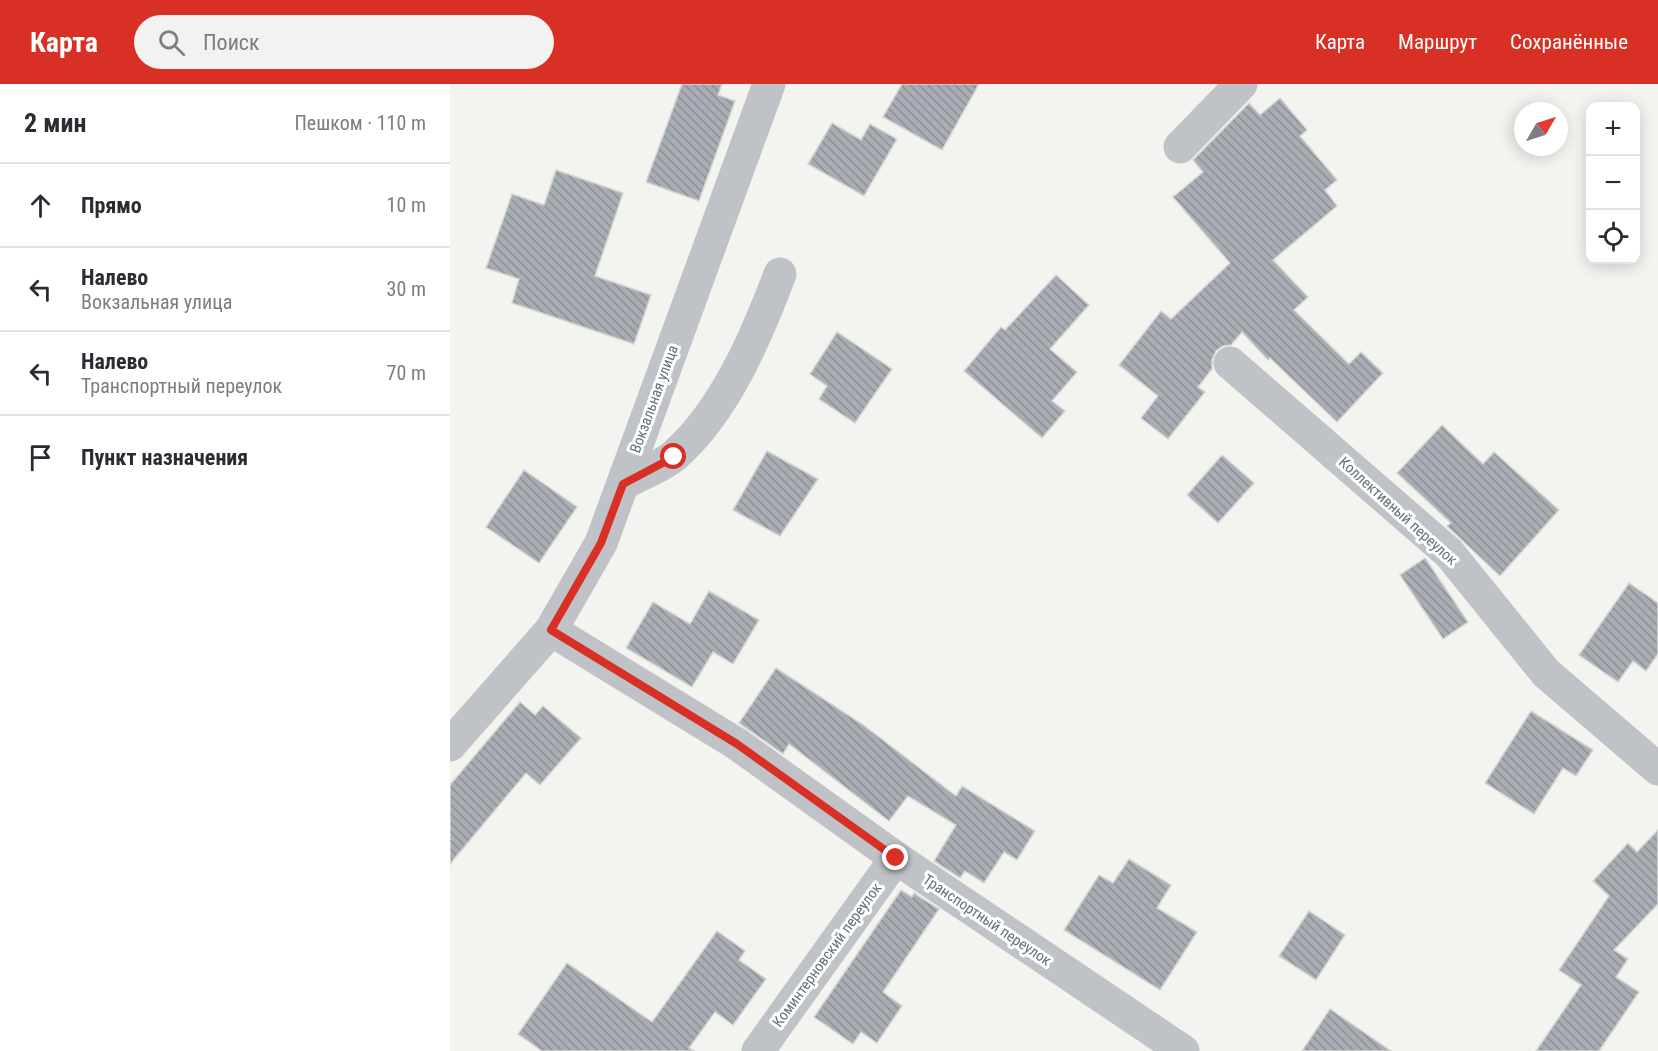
<!DOCTYPE html>
<html lang="ru">
<head>
<meta charset="utf-8">
<style>
  :root { --surface:#fff; --page:#f2f2f3; --text:#2b2b33; --muted:#7c7c81; --line:#e1e1e2; --accent:#d93025 }
  body { margin:0; font-family:"Roboto Condensed",sans-serif; background:var(--page); color:var(--text) }
  .controls { position:absolute; right:18px; top:18px; display:grid; overflow:hidden; border-radius:12px; box-shadow:0 3px 15px #0003 }
  .controls button { width:54px; height:54px; display:grid; place-items:center; padding:0; border:0; border-bottom:2px solid var(--line); background:var(--surface); color:var(--text); font:30px sans-serif }
  .compass { position:absolute; left:1064px; top:18px; width:54px; height:54px; border-radius:50%; background:var(--surface); box-shadow:0 3px 15px #0003; rotate:51deg }
  .stop { position:absolute; width:18px; height:18px; margin:-14px; border:4px solid #d93025; border-radius:50%; background:#fff }
  .stop.end { background:#d93025; border-color:#fff; box-shadow:0 2px 6px #0008 }
  .list { margin:0; padding:0; list-style:none }
  h2 { display:flex; justify-content:space-between; align-items:center; height:78px; margin:0; padding:0 24px; font-size:26px }
  h2 small { font-size:20px; font-weight:400; color:var(--muted) }
  .list li { display:grid; grid-template-columns:39px 1fr auto; gap:18px; align-items:center; box-sizing:border-box; height:84px; padding:0 24px; border-top:2px solid var(--line) }
  .list b { display:block; font-size:22px; white-space:nowrap }
  .list p { margin:0; font-size:20px; white-space:nowrap; color:var(--muted) }
  .list em { font-size:20px; font-style:normal; color:var(--muted) }
  .icon { flex:none; width:33px; height:33px; fill:none; stroke:currentColor; stroke-width:2; stroke-linecap:round; stroke-linejoin:round }
  .map { position:relative; flex:none; width:1208px; height:967px; overflow:hidden }
  header { display:flex; align-items:center; gap:36px; box-sizing:border-box; height:84px; padding:0 30px; background:var(--accent); color:#fff }
  header strong { font-size:28px }
  nav { display:flex; gap:33px; margin-inline-start:auto; font-size:21px }
  .search { width:420px; height:54px; background:var(--page); display:flex; align-items:center; gap:15px; box-sizing:border-box; padding:0 21px; border-radius:33px; color:var(--muted); font-size:22px }
  main { display:flex }
  aside { flex:1; background:var(--surface) }
  .map>svg:first-child { display:block }
  .building { fill:url(#building-back-hatch); stroke:#d5d5d3; stroke-width:1.5 }
  .lines { fill:none; stroke-linecap:round; stroke-linejoin:round }
  .minor { stroke:#bfc2c6; stroke-width:33 }
  .route { stroke:#d93025; stroke-width:8 }
  .labels { text-anchor:middle; stroke-width:6; stroke-linejoin:round; paint-order:stroke }
  .street-label { font-size:15px; fill:#656f7f; stroke:#fff }
</style>
</head>
<body>
<header>
<strong>Карта</strong>
<div class="search"><svg class="icon" aria-label="search" viewBox="0 0 24 24"><circle cx="10" cy="10" r="6"/><path d="M15 15l6 6"/></svg>Поиск</div>
<nav><a>Карта</a><a>Маршрут</a><a>Сохранённые</a></nav>
</header>
<main>
<aside>
<h2>2 мин<small>Пешком · 110 m</small></h2>
<ul class="list">
<li><svg class="icon" aria-label="ahead" viewBox="0 0 24 24"><path d="M12 20V5M6 11l6-6 6 6"/></svg><div><b>Прямо</b></div><em>10 m</em></li>
<li><svg class="icon" aria-label="left" viewBox="0 0 24 24"><path d="M17 20v-9H6M10 6l-5 5 5 5"/></svg><div><b>Налево</b><p>Вокзальная улица</p></div><em>30 m</em></li>
<li><svg class="icon" aria-label="left" viewBox="0 0 24 24"><path d="M17 20v-9H6M10 6l-5 5 5 5"/></svg><div><b>Налево</b><p>Транспортный переулок</p></div><em>70 m</em></li>
<li><svg class="icon" aria-label="arrive" viewBox="0 0 24 24"><path d="M6 21V4h12l-3 4 3 4H6"/></svg><div><b>Пункт назначения</b></div></li>
</ul>
</aside>
<div class="map">
<svg width="1208" height="967" viewBox="0 0 1208 967">
  <defs>
    <pattern id="building-back-hatch" width="6" height="6" patternUnits="userSpaceOnUse" patternTransform="scale(1.5)"><rect width="6" height="6" fill="#a8adb4"/><path d="M-1 5l2 2M0 0l6 6M5-1l2 2" fill="none" stroke="#8c9198"/></pattern>
  </defs>
  <rect width="100%" height="100%" fill="#f3f4f0"/>
  <g class="building">
    <path d="M 232,0 L 272,0 L 268,11 L 285,17 L 249,117 L 196,98 Z"/>
    <path d="M 452,0 L 529,0 L 492,66 L 433,33 Z"/>
    <path d="M 830,14 L 857,46 L 850,52 L 887,96 L 875,106 L 887,122 L 823,176 L 858,213 L 844,226 L 899,280 L 911,268 L 933,289 L 887,338 L 820,274 L 818,276 L 792,248 L 781,261 L 773,262 L 766,267 L 762,276 L 762,285 L 748,303 L 755,308 L 718,355 L 691,334 L 708,312 L 669,281 L 711,227 L 721,235 L 780,179 L 723,113 L 753,88 L 743,76 L 799,19 L 810,31 Z"/>
    <path d="M 382,39 L 411,56 L 420,40 L 447,55 L 414,112 L 358,80 Z"/>
    <path d="M 106,86 L 173,109 L 145,192 L 201,211 L 184,260 L 62,219 L 69,195 L 36,184 L 62,110 L 94,121 Z"/>
    <path d="M 606,191 L 639,221 L 600,265 L 627,288 L 602,317 L 615,327 L 592,354 L 514,287 L 551,243 L 555,246 Z"/>
    <path d="M 387,248 L 442,285 L 405,339 L 369,315 L 377,302 L 360,290 Z"/>
    <path d="M 992,341 L 1033,380 L 1044,368 L 1109,426 L 1050,492 L 997,442 L 1001,439 L 947,389 Z"/>
    <path d="M 317,367 L 368,395 L 330,452 L 283,426 Z"/>
    <path d="M 772,371 L 804,399 L 768,439 L 737,411 Z"/>
    <path d="M 74,386 L 127,423 L 89,479 L 36,443 Z"/>
    <path d="M 975,474 L 1018,538 L 993,555 L 950,491 Z"/>
    <path d="M 1179,499 L 1208,519 L 1208,570 L 1196,587 L 1183,577 L 1168,598 L 1129,571 Z"/>
    <path d="M 259,507 L 309,536 L 283,580 L 263,568 L 242,603 L 176,564 L 203,518 L 240,540 Z"/>
    <path d="M 326,584 L 412,640 L 506,712 L 512,702 L 585,747 L 567,776 L 554,768 L 534,799 L 515,787 L 510,794 L 484,777 L 506,741 L 458,712 L 439,737 L 339,660 L 333,670 L 289,639 Z"/>
    <path d="M 70,618 L 85,631 L 93,622 L 131,654 L 90,701 L 76,689 L 0,780 L 0,701 Z"/>
    <path d="M 1081,627 L 1143,666 L 1126,692 L 1113,684 L 1084,730 L 1035,699 Z"/>
    <path d="M 1208,746 L 1208,820 L 1164,866 L 1178,875 L 1166,893 L 1189,908 L 1149,967 L 1086,967 L 1131,901 L 1109,886 L 1159,812 L 1143,797 L 1178,759 L 1187,768 Z"/>
    <path d="M 679,775 L 721,801 L 707,824 L 747,848 L 710,906 L 614,846 L 649,791 L 663,799 Z"/>
    <path d="M 451,806 L 462,813 L 464,809 L 489,825 L 433,908 L 452,922 L 427,959 L 411,948 L 403,960 L 364,933 Z"/>
    <path d="M 859,827 L 895,851 L 866,896 L 829,872 Z"/>
    <path d="M 267,847 L 295,867 L 289,876 L 316,895 L 283,941 L 265,928 L 239,964 L 244,967 L 92,967 L 68,950 L 117,879 L 202,938 Z"/>
    <path d="M 880,925 L 941,967 L 852,967 Z"/>
  </g>
  <g class="lines">
    <g class="minor">
      <path d="M 730,63 L 791,0"/>
      <path d="M 780,279 L 999,469 L 1096,589 L 1208,685"/>
      <path d="M 173,400 C 188,391 213,382 225,371 C 275,327 307,251 330,190"/>
      <path d="M 101,546 L 287,660 L 446,774 L 733,967"/>
      <path d="M 0,661 L 101,546 L 151,459 L 319,0"/>
      <path d="M 308,967 L 446,774"/>
    </g>
  </g>
  <g class="lines">
    <path class="route" d="M 224,373 L 173,400 L 151,459 L 101,546 L 287,660 L 446,774"/>
  </g>
  <g class="labels">
    <g class="street-label">
      <text transform="translate(204 315) rotate(-70)" y="5">Вокзальная улица</text>
      <text transform="translate(948 427) rotate(42)" y="5">Коллективный переулок</text>
      <text transform="translate(537 836) rotate(34)" y="5">Транспортный переулок</text>
      <text transform="translate(377 871) rotate(-54)" y="5">Коминтерновский переулок</text>
    </g>
  </g>
</svg>
<div class="controls">
<button>+</button>
<button>−</button>
<button><svg class="icon" aria-label="locate" viewBox="0 0 24 24"><circle cx="12" cy="12" r="6"/><path d="M12 2v4M12 18v4M2 12h4M18 12h4"/></svg></button>
</div>
<svg class="compass" viewBox="-18 -18 36 36"><path d="M0-13l5 13h-10z" fill="#e53935"/><path d="M0 13l5-13h-10z" fill="#7c7c81"/></svg>
<div class="stop" style="left:224px;top:373px"></div>
<div class="stop end" style="left:446px;top:774px"></div>
</div>
</main>
</body>
</html>
